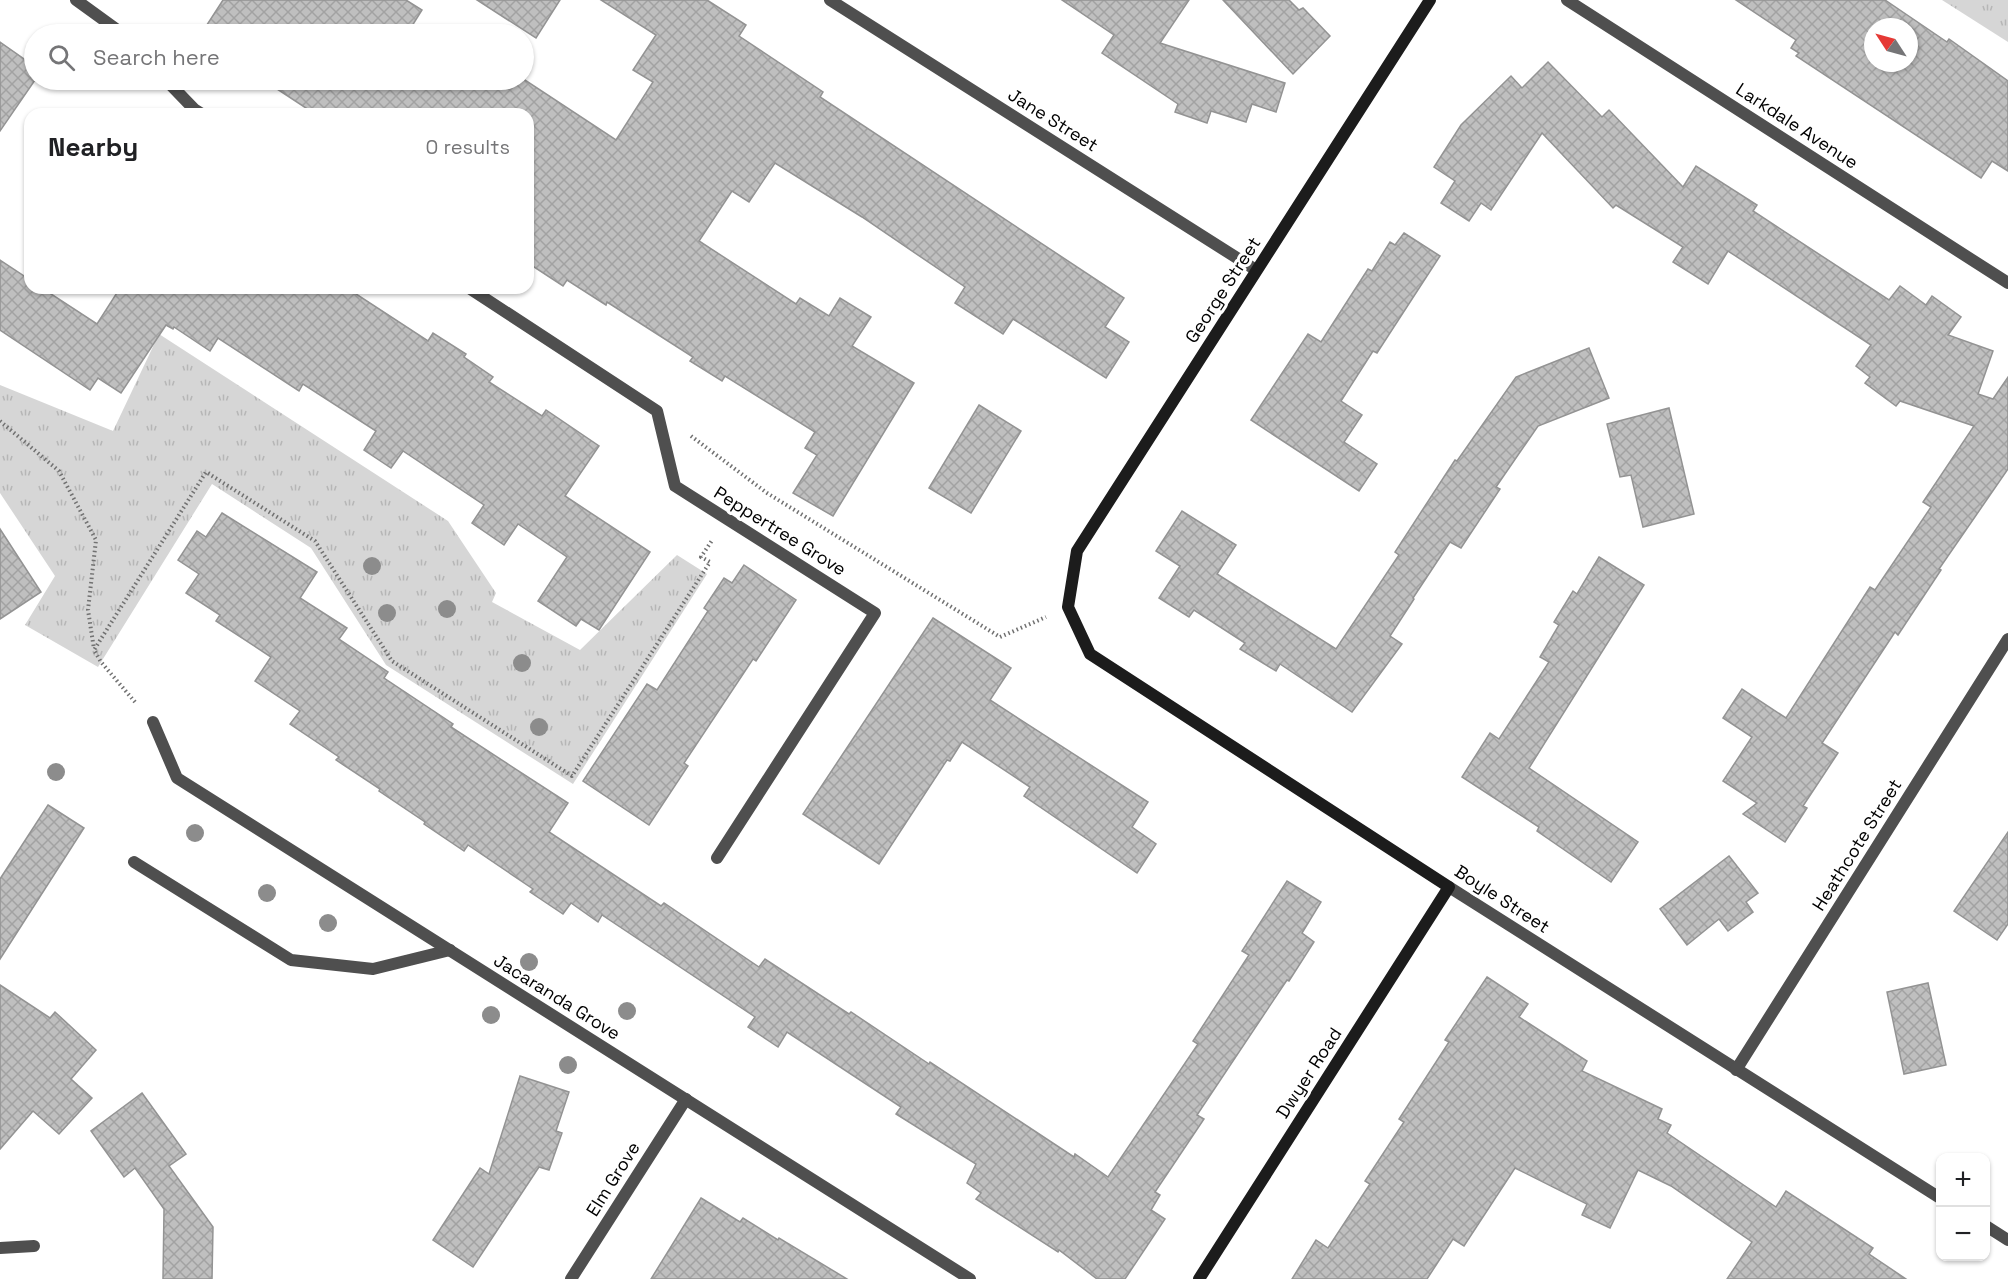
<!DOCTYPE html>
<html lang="en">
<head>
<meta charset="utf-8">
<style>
  :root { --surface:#fff; --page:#f6f6f6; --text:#202124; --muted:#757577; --line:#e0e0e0 }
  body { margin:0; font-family:"Space Grotesk",sans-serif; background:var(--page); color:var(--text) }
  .controls { position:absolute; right:18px; bottom:18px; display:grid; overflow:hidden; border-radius:12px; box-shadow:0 2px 4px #0004 }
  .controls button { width:54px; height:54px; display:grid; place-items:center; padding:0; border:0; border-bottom:2px solid var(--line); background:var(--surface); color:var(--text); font:30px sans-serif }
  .compass { position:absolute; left:1864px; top:18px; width:54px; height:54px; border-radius:50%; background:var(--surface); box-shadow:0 2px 4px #0004; rotate:306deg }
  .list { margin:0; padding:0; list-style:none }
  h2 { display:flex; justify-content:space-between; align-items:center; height:78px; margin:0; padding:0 24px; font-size:26px }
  h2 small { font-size:20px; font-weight:400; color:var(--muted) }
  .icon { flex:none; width:33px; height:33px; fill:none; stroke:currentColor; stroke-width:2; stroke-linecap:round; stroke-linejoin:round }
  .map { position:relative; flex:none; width:2008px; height:1279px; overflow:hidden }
  .search { position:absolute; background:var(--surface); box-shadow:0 2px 4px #0004; left:24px; top:24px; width:510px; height:66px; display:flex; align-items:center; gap:15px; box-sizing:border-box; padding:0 21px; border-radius:33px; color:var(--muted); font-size:22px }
  .panel { position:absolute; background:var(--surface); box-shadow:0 2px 4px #0004; left:24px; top:108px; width:510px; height:186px; border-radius:18px }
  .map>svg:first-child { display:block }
  .grass { fill:url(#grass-tufts) }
  .building { fill:url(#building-cross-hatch); stroke:#939393; stroke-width:1.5; fill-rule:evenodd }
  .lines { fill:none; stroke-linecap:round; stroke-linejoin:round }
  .path { stroke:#717171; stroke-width:4; stroke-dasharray:1.5 3; stroke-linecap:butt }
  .lane { stroke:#4f4f4f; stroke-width:12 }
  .street { stroke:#4f4f4f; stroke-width:12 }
  .secondary { stroke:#1c1c1c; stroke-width:12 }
  .tree { fill:#8c8c8c }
  .labels { text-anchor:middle; stroke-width:6; stroke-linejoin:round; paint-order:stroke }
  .street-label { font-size:18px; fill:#000; stroke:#fff }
</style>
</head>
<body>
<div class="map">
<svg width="2008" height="1279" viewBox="0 0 2008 1279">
  <defs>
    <pattern id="grass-tufts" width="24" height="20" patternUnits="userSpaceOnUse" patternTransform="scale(1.5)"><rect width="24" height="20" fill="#d6d6d6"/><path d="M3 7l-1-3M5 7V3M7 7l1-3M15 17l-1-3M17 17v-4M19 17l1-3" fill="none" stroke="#b6b6b6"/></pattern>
    <pattern id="building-cross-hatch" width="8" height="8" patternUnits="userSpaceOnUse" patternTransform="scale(1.5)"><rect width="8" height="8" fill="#bfbfbf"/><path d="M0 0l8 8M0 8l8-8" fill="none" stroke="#a2a2a2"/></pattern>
  </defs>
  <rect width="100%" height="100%" fill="#fff"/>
  <g class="grass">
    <path d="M 1942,0 L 2008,0 L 2008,42 Z"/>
    <path d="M 159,334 L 448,521 L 496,593 L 492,602 L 580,650 L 677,555 L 707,574 L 573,784 L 386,665 L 311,548 L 212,484 L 98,667 L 25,625 L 55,576 L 0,493 L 0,385 L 113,431 Z"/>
  </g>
  <g class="building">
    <path d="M 223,0 L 406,0 L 422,10 L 407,34 L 201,34 Z"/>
    <path d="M 477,0 L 560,0 L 536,38 Z"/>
    <path d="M 601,0 L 707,0 L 746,25 L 739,36 L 823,92 L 820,97 L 1124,298 L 1105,327 L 1129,342 L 1106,378 L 1013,319 L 1003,334 L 955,303 L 965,287 L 862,217 L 775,163 L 749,202 L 732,191 L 699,241 L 796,304 L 800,298 L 829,316 L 840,298 L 871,317 L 852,346 L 914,383 L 833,516 L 793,493 L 817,455 L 805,448 L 815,432 L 725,376 L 722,381 L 690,361 L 693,357 L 607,302 L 606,305 L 567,280 L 563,286 L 528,263 L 528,114 L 315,114 L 277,89 L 283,80 L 525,80 L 616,140 L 653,82 L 633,70 L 656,35 Z"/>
    <path d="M 1062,0 L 1189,0 L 1160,43 L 1285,83 L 1276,112 L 1252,104 L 1246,122 L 1211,111 L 1207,123 L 1175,112 L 1178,104 L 1102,53 L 1114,35 Z"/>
    <path d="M 1223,0 L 1289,0 L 1299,10 L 1303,8 L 1330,36 L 1293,74 Z"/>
    <path d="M 1736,0 L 1885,0 L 1947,42 L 1949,39 L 2008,81 L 2008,171 L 1992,161 L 1981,178 L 1796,56 L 1799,53 L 1791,48 L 1796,40 ZM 1873,27 L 1909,27 L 1909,63 L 1873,63 Z"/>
    <path d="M 0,42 L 34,66 L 35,80 L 0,131 Z"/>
    <path d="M 1548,62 L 1602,117 L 1609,110 L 1683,187 L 1696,166 L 1757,205 L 1753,211 L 1889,300 L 1900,286 L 1926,305 L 1932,296 L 1961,317 L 1948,335 L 1993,351 L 1978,394 L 1993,399 L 2008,377 L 2008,469 L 1939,569 L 1941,570 L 1898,635 L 1895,632 L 1822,743 L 1838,753 L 1803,806 L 1807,808 L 1785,842 L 1743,814 L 1757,803 L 1723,781 L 1752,737 L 1723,718 L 1742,689 L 1786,718 L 1870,587 L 1875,590 L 1931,507 L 1923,502 L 1974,426 L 1900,401 L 1896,406 L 1865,383 L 1870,377 L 1856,366 L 1871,345 L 1728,251 L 1708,284 L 1673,262 L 1683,247 L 1616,205 L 1613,208 L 1542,133 L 1491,210 L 1481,203 L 1469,221 L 1441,203 L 1455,181 L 1434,167 L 1461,125 L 1511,76 L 1522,88 Z"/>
    <path d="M 1404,233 L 1440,256 L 1377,353 L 1373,351 L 1341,401 L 1362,415 L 1344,442 L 1377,464 L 1359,491 L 1251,420 L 1308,334 L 1321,342 L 1368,269 L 1372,271 L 1390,242 L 1395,245 Z"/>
    <path d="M 0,260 L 30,280 L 30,288 L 42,288 L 97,324 L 120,288 L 347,288 L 428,341 L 433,333 L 466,354 L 464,357 L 493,377 L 489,382 L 542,416 L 546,410 L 599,446 L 565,496 L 650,552 L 599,630 L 581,619 L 576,626 L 538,601 L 567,557 L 518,524 L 504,545 L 472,523 L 484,505 L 403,451 L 391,468 L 364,450 L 376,431 L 303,384 L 299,391 L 218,338 L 210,351 L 174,327 L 173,329 L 166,325 L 121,393 L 98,378 L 90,390 L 0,330 Z"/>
    <path d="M 1589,348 L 1609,398 L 1538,426 L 1496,487 L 1500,489 L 1461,548 L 1450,542 L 1413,598 L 1414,599 L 1390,636 L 1402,644 L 1352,712 L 1280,664 L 1276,671 L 1240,649 L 1245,643 L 1194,610 L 1189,617 L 1159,598 L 1180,566 L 1156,551 L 1182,511 L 1236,545 L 1217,574 L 1336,649 L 1399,555 L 1395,552 L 1455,460 L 1457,461 L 1516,377 Z"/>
    <path d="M 979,405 L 1021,431 L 971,513 L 929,488 Z"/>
    <path d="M 1669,408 L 1694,514 L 1643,527 L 1631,475 L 1620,477 L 1607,424 Z"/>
    <path d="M 222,513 L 317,572 L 300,598 L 347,628 L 339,639 L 388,672 L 384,678 L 453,724 L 451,727 L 568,803 L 549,832 L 661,906 L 664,903 L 759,967 L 765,959 L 849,1014 L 851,1012 L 929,1064 L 930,1062 L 1074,1157 L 1075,1154 L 1108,1177 L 1198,1044 L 1193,1041 L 1249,955 L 1242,951 L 1287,881 L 1321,902 L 1302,933 L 1314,942 L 1289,981 L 1287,980 L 1197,1115 L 1204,1119 L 1155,1192 L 1160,1195 L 1151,1210 L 1165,1219 L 1125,1279 L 1097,1279 L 1059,1250 L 1058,1252 L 976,1199 L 981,1193 L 967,1183 L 976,1164 L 896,1114 L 901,1107 L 787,1032 L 778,1047 L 748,1027 L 755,1017 L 602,915 L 598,922 L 571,903 L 563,914 L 530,892 L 533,889 L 468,845 L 464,851 L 424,824 L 425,822 L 379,791 L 380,789 L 336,760 L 339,757 L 290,724 L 300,711 L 255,681 L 271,657 L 216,621 L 220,615 L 186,593 L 199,574 L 178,560 L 197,531 L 206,537 Z"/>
    <path d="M 0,529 L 41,592 L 0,619 Z"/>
    <path d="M 1599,557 L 1644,585 L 1529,768 L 1638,842 L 1611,882 L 1537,831 L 1539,827 L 1462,777 L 1490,733 L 1499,739 L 1549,662 L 1540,657 L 1559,625 L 1554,622 L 1573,591 L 1577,594 Z"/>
    <path d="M 744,565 L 796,600 L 756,661 L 753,659 L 684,763 L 688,766 L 649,825 L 583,781 L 647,684 L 657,690 L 708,611 L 704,608 L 724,578 L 732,583 Z"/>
    <path d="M 933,618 L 1011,668 L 990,700 L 1148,802 L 1132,827 L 1156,844 L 1137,873 L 1024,796 L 1030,787 L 962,742 L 950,761 L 947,760 L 879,864 L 803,814 Z"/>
    <path d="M 48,805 L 84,828 L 0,959 L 0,879 Z"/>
    <path d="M 2008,832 L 2008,924 L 1997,940 L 1954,911 Z"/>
    <path d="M 1729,856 L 1758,893 L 1746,902 L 1753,912 L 1728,931 L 1719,919 L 1687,945 L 1660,909 Z"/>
    <path d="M 1487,977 L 1528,1004 L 1519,1017 L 1587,1061 L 1582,1071 L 1662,1109 L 1658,1119 L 1671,1125 L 1667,1133 L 1776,1207 L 1786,1191 L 1873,1248 L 1869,1254 L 1906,1279 L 1727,1279 L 1752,1242 L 1671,1186 L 1638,1170 L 1610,1228 L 1582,1215 L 1587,1204 L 1515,1168 L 1464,1246 L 1453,1239 L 1427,1279 L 1292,1279 L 1316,1240 L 1328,1248 L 1370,1184 L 1365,1181 L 1404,1122 L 1399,1119 L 1449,1042 L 1445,1040 Z"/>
    <path d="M 1928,983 L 1946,1065 L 1904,1074 L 1887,992 Z"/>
    <path d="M 0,985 L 50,1018 L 55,1012 L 96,1050 L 71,1079 L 92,1098 L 59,1134 L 33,1111 L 0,1149 Z"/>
    <path d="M 520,1076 L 569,1092 L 556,1131 L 562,1133 L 549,1170 L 539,1167 L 473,1267 L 433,1240 L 480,1168 L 489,1174 Z"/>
    <path d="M 142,1093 L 186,1154 L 169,1166 L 213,1227 L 212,1279 L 163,1279 L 164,1209 L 135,1168 L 124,1177 L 91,1131 Z"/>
    <path d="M 701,1198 L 740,1222 L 743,1218 L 778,1240 L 779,1238 L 847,1279 L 651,1279 Z"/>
  </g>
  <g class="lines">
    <g class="path">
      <path d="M 0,421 L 59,471 L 96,540 L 88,610 L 94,649"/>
      <path d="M 691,436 L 767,493 L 1000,637 L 1046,617"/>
      <path d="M 135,702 L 101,662 L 94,650 L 206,472 L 315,541 L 392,661 L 572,776 L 710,562 L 701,557 L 713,539"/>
    </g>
    <g class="lane">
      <path d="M 76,0 L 123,34"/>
      <path d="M 166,80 L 194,109 L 202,114"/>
      <path d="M 469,288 L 657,411 L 675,486 L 875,613 L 717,858"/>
      <path d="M 134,862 L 291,960 L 373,969 L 450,950"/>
    </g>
    <g class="street">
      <path d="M 830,0 L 1256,270"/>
      <path d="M 1567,0 L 2008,283"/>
      <path d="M 153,722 L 177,778 L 970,1279"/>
      <path d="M 1449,887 L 1940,1198"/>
      <path d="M 1736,1070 L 2008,639"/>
      <path d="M 1986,1226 L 2008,1240"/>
      <path d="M 0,1248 L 34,1246"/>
      <path d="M 571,1279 L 686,1099"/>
    </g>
    <path class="secondary" d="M 1199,1279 L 1449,887 L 1090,654 L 1068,607 L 1077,551 L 1430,0"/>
  </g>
  <g class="tree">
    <circle cx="372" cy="566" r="9"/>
    <circle cx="447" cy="609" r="9"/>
    <circle cx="387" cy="613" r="9"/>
    <circle cx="522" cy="663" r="9"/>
    <circle cx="539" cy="727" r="9"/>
    <circle cx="56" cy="772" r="9"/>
    <circle cx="195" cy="833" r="9"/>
    <circle cx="267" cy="893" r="9"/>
    <circle cx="328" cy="923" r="9"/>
    <circle cx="529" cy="962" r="9"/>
    <circle cx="627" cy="1011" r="9"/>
    <circle cx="491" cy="1015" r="9"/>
    <circle cx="568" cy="1065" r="9"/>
  </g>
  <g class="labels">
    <g class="street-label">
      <text transform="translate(1053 120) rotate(32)" y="6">Jane Street</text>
      <text transform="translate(1797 126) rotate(33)" y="6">Larkdale Avenue</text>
      <text transform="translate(1223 290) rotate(-57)" y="6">George Street</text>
      <text transform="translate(780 531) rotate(32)" y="6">Peppertree Grove</text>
      <text transform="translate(1857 845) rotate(-58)" y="6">Heathcote Street</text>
      <text transform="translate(1502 899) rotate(33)" y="6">Boyle Street</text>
      <text transform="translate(557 997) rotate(32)" y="6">Jacaranda Grove</text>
      <text transform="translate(1309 1073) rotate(-57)" y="6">Dwyer Road</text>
      <text transform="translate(613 1179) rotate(-58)" y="6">Elm Grove</text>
    </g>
  </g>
</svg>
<div class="controls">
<button>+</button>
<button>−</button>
</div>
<svg class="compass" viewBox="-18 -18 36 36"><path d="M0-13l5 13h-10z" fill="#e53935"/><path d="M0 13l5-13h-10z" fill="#757577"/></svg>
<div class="search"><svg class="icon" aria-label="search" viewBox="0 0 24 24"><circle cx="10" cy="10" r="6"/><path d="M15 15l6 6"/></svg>Search here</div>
<section class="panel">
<h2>Nearby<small>0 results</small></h2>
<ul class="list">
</ul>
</section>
</div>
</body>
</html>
